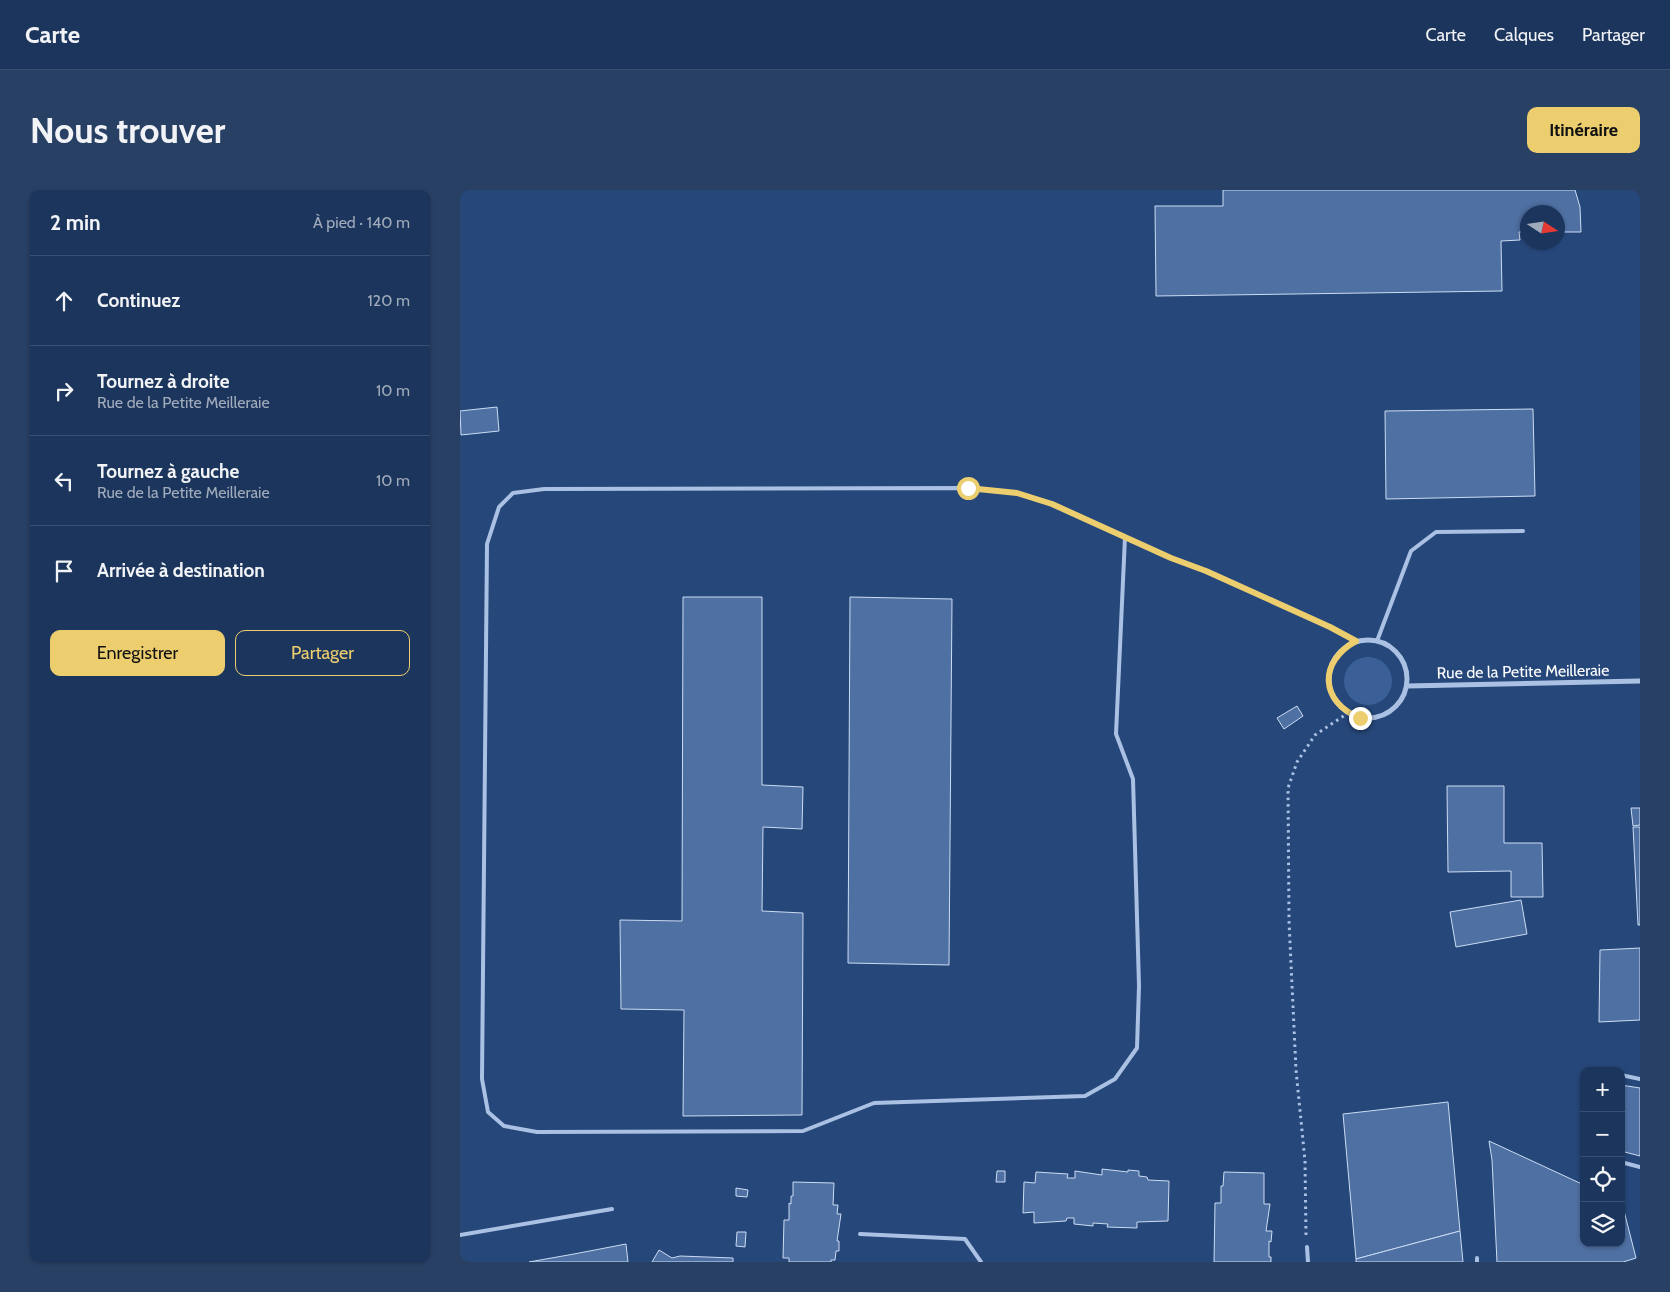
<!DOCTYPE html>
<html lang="fr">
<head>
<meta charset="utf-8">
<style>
  :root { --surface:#1c355c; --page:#294065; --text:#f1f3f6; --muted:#a0abbb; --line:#3a5072; --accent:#ecce6f }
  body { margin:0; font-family:Cabin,sans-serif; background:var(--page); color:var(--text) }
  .controls { position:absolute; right:15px; bottom:15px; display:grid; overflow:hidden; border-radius:10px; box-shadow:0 1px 4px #0004 }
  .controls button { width:45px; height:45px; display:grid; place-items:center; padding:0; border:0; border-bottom:1px solid var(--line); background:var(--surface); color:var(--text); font:25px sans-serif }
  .compass { position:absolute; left:1060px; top:15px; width:45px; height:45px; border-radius:50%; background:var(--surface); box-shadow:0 1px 4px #0004; rotate:102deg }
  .stop { position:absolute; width:15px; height:15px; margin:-11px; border:4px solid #ecce6f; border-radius:50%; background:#fff }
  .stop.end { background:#ecce6f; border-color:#fff; box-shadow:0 1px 5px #0008 }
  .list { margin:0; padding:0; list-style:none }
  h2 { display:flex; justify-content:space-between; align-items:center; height:65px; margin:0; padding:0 20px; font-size:21px }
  h2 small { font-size:16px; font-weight:400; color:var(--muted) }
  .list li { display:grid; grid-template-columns:32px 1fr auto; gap:15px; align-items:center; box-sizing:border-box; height:90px; padding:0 20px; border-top:1px solid var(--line) }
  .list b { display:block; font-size:19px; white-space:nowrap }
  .list p { margin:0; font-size:16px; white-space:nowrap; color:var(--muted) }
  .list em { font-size:16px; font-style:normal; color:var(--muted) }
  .actions { display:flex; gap:10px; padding:15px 20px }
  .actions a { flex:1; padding:11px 0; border:1px solid var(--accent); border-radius:10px; text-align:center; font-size:18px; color:var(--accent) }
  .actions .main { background:var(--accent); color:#111 }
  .icon { flex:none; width:28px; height:28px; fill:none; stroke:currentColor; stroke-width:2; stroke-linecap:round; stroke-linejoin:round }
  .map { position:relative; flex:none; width:1180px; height:1072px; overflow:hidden; border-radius:10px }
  header { display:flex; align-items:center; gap:30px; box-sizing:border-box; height:70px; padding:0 25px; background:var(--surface); border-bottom:1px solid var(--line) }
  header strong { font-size:24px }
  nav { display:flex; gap:28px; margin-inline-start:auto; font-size:18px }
  .intro { display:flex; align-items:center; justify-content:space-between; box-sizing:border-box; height:120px; padding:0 30px }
  h1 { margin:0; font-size:35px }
  .button { padding:12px 22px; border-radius:10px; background:var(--accent); color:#111; font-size:18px; font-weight:700 }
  main { display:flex; gap:30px; padding:0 30px }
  aside { flex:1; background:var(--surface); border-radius:10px; box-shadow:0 1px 4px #0004 }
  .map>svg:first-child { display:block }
  .green { fill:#3a6097 }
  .building { fill:#4f70a3; stroke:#ccdcf3 }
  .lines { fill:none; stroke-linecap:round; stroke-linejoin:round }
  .path { stroke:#aac1e4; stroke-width:3; stroke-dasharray:2.5 4; stroke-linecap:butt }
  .lane { stroke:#aac1e4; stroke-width:4 }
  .street { stroke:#aac1e4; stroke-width:5 }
  .route { stroke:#ecce6f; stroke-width:6 }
  .labels { text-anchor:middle; stroke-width:4.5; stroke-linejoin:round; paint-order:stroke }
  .street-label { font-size:16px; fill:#fff; stroke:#26477a }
</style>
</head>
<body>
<header>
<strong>Carte</strong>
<nav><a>Carte</a><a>Calques</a><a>Partager</a></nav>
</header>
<div class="intro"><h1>Nous trouver</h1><a class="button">Itinéraire</a></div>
<main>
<aside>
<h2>2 min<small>À pied · 140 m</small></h2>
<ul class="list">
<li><svg class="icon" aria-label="ahead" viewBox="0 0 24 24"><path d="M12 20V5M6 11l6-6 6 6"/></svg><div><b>Continuez</b></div><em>120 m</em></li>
<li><svg class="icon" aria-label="right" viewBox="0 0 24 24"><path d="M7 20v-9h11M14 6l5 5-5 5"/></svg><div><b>Tournez à droite</b><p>Rue de la Petite Meilleraie</p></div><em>10 m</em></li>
<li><svg class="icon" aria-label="left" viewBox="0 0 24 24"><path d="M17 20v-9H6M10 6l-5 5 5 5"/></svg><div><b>Tournez à gauche</b><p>Rue de la Petite Meilleraie</p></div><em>10 m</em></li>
<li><svg class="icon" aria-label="arrive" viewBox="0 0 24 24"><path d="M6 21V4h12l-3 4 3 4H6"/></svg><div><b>Arrivée à destination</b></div></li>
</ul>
<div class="actions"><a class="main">Enregistrer</a><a>Partager</a></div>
</aside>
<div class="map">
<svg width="1180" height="1072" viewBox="0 0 1180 1072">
  <rect width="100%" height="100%" fill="#26477a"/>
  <circle class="green" cx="908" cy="491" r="24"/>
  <g class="building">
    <path d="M 763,0 L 1115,0 L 1120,17 L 1121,42 L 1098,42 L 1098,22 L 1068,22 L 1068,42 L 1059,42 L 1060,50 L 1041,51 L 1042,101 L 696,106 L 695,16 L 763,16 Z"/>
    <path d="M 37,217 L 39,241 L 1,245 L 0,221 Z"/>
    <path d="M 1073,219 L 1075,306 L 926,309 L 925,221 Z"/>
    <path d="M 223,407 L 302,407 L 302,595 L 343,597 L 342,639 L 303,637 L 302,721 L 343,723 L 342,925 L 223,926 L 224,820 L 161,819 L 160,730 L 222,731 Z"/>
    <path d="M 390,407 L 492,409 L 489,775 L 388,773 Z"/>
    <path d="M 837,516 L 843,526 L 824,539 L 817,528 Z"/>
    <path d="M 987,596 L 1044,596 L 1044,653 L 1082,653 L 1083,707 L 1051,707 L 1051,681 L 988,682 Z"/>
    <path d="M 1171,618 L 1180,618 L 1180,635 L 1173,636 Z"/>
    <path d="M 1173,637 L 1180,637 L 1180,735 L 1178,735 Z"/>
    <path d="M 1061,710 L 1067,744 L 996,757 L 990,722 Z"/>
    <path d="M 1180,758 L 1180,830 L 1139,832 L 1140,760 Z"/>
    <path d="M 1161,895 L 1180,898 L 1180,966 L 1161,961 Z"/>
    <path d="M 988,912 L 1000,1041 L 896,1069 L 883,924 Z"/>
    <path d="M 1029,951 L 1124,995 L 1124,1053 L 1161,1053 L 1162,1013 L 1176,1068 L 1163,1072 L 1037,1072 L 1032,970 Z"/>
    <path d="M 642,979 L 668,982 L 668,980 L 679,981 L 679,986 L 687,987 L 688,990 L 709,991 L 708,1031 L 677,1032 L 677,1038 L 647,1037 L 648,1034 L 633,1033 L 633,1036 L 614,1034 L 614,1028 L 607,1028 L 606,1031 L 574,1033 L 574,1022 L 563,1023 L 564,992 L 575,993 L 576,982 L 608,984 L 607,988 L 615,988 L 615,981 L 642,985 Z"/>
    <path d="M 537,981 L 545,981 L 545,992 L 536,992 Z"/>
    <path d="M 764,982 L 804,983 L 804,1014 L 810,1014 L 806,1041 L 812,1041 L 811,1052 L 809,1051 L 809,1067 L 811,1067 L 811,1072 L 754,1072 L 755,1013 L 761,1013 L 761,996 L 763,996 Z"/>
    <path d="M 333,992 L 374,993 L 373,1015 L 378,1015 L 377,1024 L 381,1024 L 377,1051 L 379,1051 L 379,1061 L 376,1061 L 375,1070 L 371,1070 L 371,1072 L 329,1072 L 329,1068 L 323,1068 L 324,1030 L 329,1030 L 329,1013 L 331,1014 L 331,1006 L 333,1006 Z"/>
    <path d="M 276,998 L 288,1000 L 287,1007 L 276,1006 Z"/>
    <path d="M 1000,1041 L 1003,1072 L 896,1072 L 896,1069 Z"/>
    <path d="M 277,1042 L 286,1042 L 285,1057 L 276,1056 Z"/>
    <path d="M 166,1054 L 168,1072 L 69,1072 L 114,1064 Z"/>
    <path d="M 199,1060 L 212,1068 L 220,1066 L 273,1068 L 273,1072 L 192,1072 Z"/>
  </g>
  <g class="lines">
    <path class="path" d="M 846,1045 L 845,971 L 836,880 L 829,731 L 828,598 L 837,572 L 855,545 L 888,523"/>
    <g class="lane">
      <path d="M 665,347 L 656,544 L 673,589 L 679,796 L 677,858 L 655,889 L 625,906 L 414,913 L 343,941 L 77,942 L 44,936 L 28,922 L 22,889 L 27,354 L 39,317 L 53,303 L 84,299 L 508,298 L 557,303 L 592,314 L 711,368 L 746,381 L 870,437 L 896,451"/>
      <path d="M 917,451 L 951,361 L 976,342 L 1063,341"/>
      <path d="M 1161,885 L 1180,889"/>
      <path d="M 1161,972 L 1180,977"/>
      <path d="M 400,1044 L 505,1049 L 521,1072"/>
      <path d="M 0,1045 L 152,1019"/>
      <path d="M 847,1057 L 848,1072"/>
      <path d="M 1017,1068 L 1017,1072"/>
    </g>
    <g class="street">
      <circle cx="908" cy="489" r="39"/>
      <path d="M 947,496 L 1180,491"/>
    </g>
  </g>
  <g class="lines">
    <path class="route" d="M 508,298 L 557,303 L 592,314 L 711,368 L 746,381 L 870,437 L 896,451 C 858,472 860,512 900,528"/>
  </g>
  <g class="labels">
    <g class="street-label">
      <text transform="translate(1063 481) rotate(-1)" y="6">Rue de la Petite Meilleraie</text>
    </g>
  </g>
</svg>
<div class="controls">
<button>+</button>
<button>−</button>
<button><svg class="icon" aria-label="locate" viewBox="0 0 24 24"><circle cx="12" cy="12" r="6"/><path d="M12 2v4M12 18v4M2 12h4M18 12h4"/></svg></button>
<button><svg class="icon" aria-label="layers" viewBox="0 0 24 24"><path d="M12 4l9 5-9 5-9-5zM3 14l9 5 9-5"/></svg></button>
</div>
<svg class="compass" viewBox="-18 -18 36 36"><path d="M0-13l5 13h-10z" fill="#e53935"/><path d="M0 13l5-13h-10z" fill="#a0abbb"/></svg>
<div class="stop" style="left:508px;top:298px"></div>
<div class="stop end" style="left:900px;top:528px"></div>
</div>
</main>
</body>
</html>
